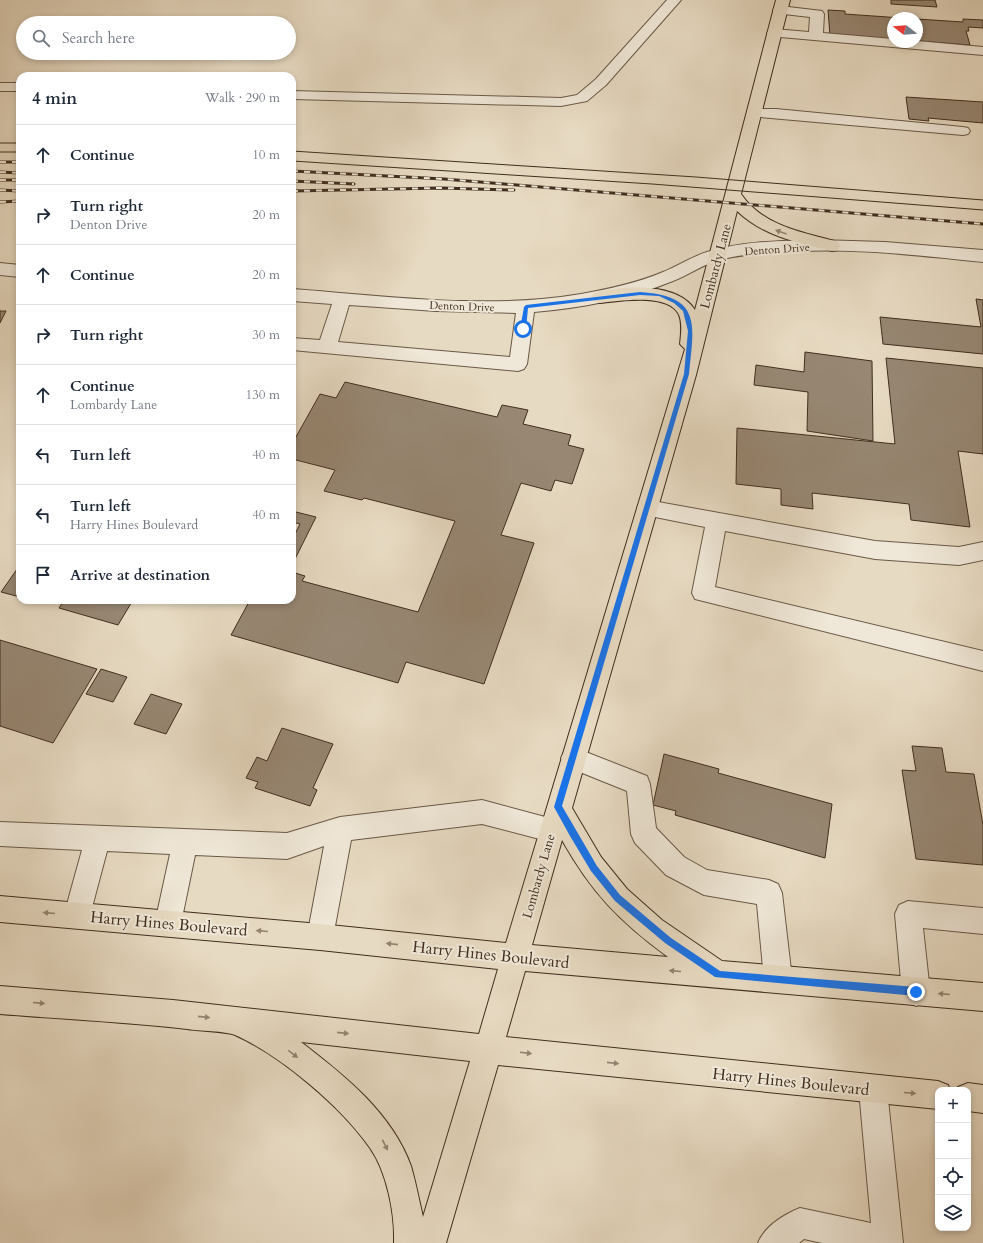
<!DOCTYPE html>
<html lang="en">
<head>
<meta charset="utf-8">
<style>
  :root { --surface:#fff; --page:#f2f2f3; --text:#1f2937; --muted:#747a83; --line:#e0e1e3 }
  body { margin:0; font-family:Cardo,serif; background:var(--page); color:var(--text) }
  .controls { position:absolute; right:12px; bottom:12px; display:grid; overflow:hidden; border-radius:8px; box-shadow:0 2px 6px #0003 }
  .controls button { width:36px; height:36px; display:grid; place-items:center; padding:0; border:0; border-bottom:1px solid var(--line); background:var(--surface); color:var(--text); font:20px sans-serif }
  .compass { position:absolute; left:887px; top:12px; width:36px; height:36px; border-radius:50%; background:var(--surface); box-shadow:0 2px 6px #0003; rotate:287deg }
  .stop { position:absolute; width:12px; height:12px; margin:-9px; border:3px solid #1a73e8; border-radius:50%; background:#fff }
  .stop.end { background:#1a73e8; border-color:#fff; box-shadow:0 1px 4px #0008 }
  .list { margin:0; padding:0; list-style:none }
  h2 { display:flex; justify-content:space-between; align-items:center; height:52px; margin:0; padding:0 16px; font-size:17px }
  h2 small { font-size:13px; font-weight:400; color:var(--muted) }
  .list li { display:grid; grid-template-columns:26px 1fr auto; gap:12px; align-items:center; box-sizing:border-box; height:60px; padding:0 16px; border-top:1px solid var(--line) }
  .list b { display:block; font-size:15px; white-space:nowrap }
  .list p { margin:0; font-size:13px; white-space:nowrap; color:var(--muted) }
  .list em { font-size:13px; font-style:normal; color:var(--muted) }
  .icon { flex:none; width:22px; height:22px; fill:none; stroke:currentColor; stroke-width:2; stroke-linecap:round; stroke-linejoin:round }
  .map { position:relative; flex:none; width:983px; height:1243px; overflow:hidden }
  .search { position:absolute; background:var(--surface); box-shadow:0 2px 6px #0003; left:16px; top:16px; width:280px; height:44px; display:flex; align-items:center; gap:10px; box-sizing:border-box; padding:0 14px; border-radius:22px; color:var(--muted); font-size:15px }
  .panel { position:absolute; background:var(--surface); box-shadow:0 2px 6px #0003; left:16px; top:72px; width:280px; height:532px; border-radius:12px }
  .map>svg:first-child { display:block }
  .building { fill:#978773; stroke:#412e1e }
  .lines { fill:none; stroke-linecap:round; stroke-linejoin:round }
  .minor-casing { stroke:#6a5947; stroke-width:2 }
  .major-casing { stroke:#412e1e; stroke-width:2 }
  .minor { fill:#efe7d7; fill-rule:evenodd }
  .major { fill:#e7dac2; fill-rule:evenodd }
  .tram { stroke:#412e1e; stroke-width:1 }
  .rail-casing { stroke:#412e1e; stroke-width:3 }
  .rail { stroke:#efe7d7; stroke-width:2; stroke-dasharray:6; stroke-linecap:butt }
  .oneway { fill:#948470 }
  .route { fill:#1a73e8 }
  .labels { text-anchor:middle; stroke-width:4; stroke-linejoin:round; paint-order:stroke }
  .far-street-label { font-size:11px; fill:#412e1e; stroke:#efe7d7 }
  .street-label { font-size:13px; fill:#412e1e; stroke:#efe7d7 }
  .near-street-label { font-size:16px; fill:#412e1e; stroke:#efe7d7 }
</style>
</head>
<body>
<div class="map">
<svg width="983" height="1243" viewBox="0 0 983 1243">
  <rect width="100%" height="100%" fill="#e7dac2"/>
  <filter id="stains"><feTurbulence type="fractalNoise" baseFrequency=".005" numOctaves="4"/><feColorMatrix values="0 0 0 0 .2 0 0 0 0 .09 0 0 0 0 .02 0 0 0 .5 -.17"/></filter>
  <radialGradient id="worn" r=".72"><stop offset=".6" stop-color="#630" stop-opacity="0"/><stop offset="1" stop-color="#630" stop-opacity=".3"/></radialGradient>
  <g class="building">
    <path d="M 891,0 L 935,0 L 937,7 L 891,4 Z"/>
    <path d="M 828,10 L 845,11 L 845,14 L 902,18 L 893,18 L 893,40 L 830,36 Z"/>
    <path d="M 917,19 L 963,22 L 963,19 L 983,20 L 983,28 L 968,27 L 969,31 L 966,31 L 970,45 L 917,41 Z"/>
    <path d="M 906,97 L 983,102 L 983,123 L 928,118 L 929,121 L 909,119 Z"/>
    <path d="M 976,299 L 983,300 L 983,354 L 883,344 L 880,317 L 981,327 Z"/>
    <path d="M 0,311 L 6,311 L 0,323 Z"/>
    <path d="M 805,352 L 872,361 L 873,441 L 807,431 L 808,392 L 754,385 L 756,365 L 804,372 Z"/>
    <path d="M 886,358 L 983,368 L 983,454 L 958,451 L 970,527 L 911,520 L 909,504 L 812,493 L 813,509 L 781,505 L 781,489 L 736,484 L 737,428 L 895,444 Z"/>
    <path d="M 345,382 L 497,417 L 502,405 L 528,410 L 523,424 L 571,435 L 568,445 L 584,449 L 572,484 L 555,480 L 551,491 L 521,483 L 501,535 L 534,543 L 484,684 L 406,662 L 398,683 L 231,635 L 250,600 L 292,600 L 292,572 L 305,576 L 302,581 L 418,612 L 455,521 L 364,498 L 362,500 L 324,491 L 335,470 L 292,459 L 292,444 L 320,394 L 336,398 Z"/>
    <path d="M 292,511 L 316,517 L 292,565 L 292,540 L 300,524 L 292,522 Z"/>
    <path d="M 20,565 L 20,597 L 1,592 Z"/>
    <path d="M 64,600 L 133,600 L 118,625 L 59,608 Z"/>
    <path d="M 0,640 L 97,669 L 53,743 L 0,726 Z"/>
    <path d="M 101,669 L 127,677 L 113,702 L 86,694 Z"/>
    <path d="M 151,694 L 182,704 L 166,734 L 134,724 Z"/>
    <path d="M 282,728 L 333,744 L 313,788 L 317,790 L 310,806 L 255,788 L 258,782 L 246,778 L 257,757 L 267,761 Z"/>
    <path d="M 912,746 L 942,748 L 946,772 L 974,774 L 983,825 L 983,865 L 916,859 L 902,770 L 916,771 Z"/>
    <path d="M 664,754 L 719,769 L 718,773 L 832,804 L 825,858 L 675,815 L 676,811 L 653,805 Z"/>
  </g>
  <g class="lines">
    <defs>
      <g id="minor">
        <path d="M 667,0 L 681,0 L 606,85 L 587,101 L 561,106 L 292,99 L 292,91 L 561,98 L 577,95 L 596,79 Z"/>
        <path d="M 780,6 L 822,11 L 824,14 L 823,33 L 893,39 L 893,42 L 917,41 L 983,47 L 983,55 L 769,36 L 767,33 L 769,30 L 774,29 L 809,32 L 810,17 L 775,13 L 773,10 L 775,7 Z"/>
        <rect x="0" y="83" width="20" height="8"/>
        <path d="M 754,109 L 776,109 L 963,127 L 968,128 L 970,131 L 968,134 L 963,135 L 749,116 L 747,113 L 749,110 Z"/>
        <path d="M 818,240 L 885,242 L 983,250 L 983,262 C 913,255 842,246 771,253 C 754,254 736,255 720,260 C 703,264 689,275 673,281 C 629,299 581,308 534,312 L 527,364 L 524,369 L 518,371 L 292,350 L 292,338 L 320,340 L 332,304 L 292,301 L 292,289 C 388,296 486,310 581,294 C 609,289 637,283 663,272 C 678,266 691,257 707,252 C 742,241 781,241 818,240 ZM 349,305 L 436,311 L 516,313 L 510,357 L 338,342 Z"/>
        <path d="M 0,263 L 20,265 L 20,277 L 0,275 Z"/>
        <path d="M 647,500 L 875,541 L 959,547 L 983,542 L 983,560 L 959,565 L 875,559 L 725,531 L 715,587 L 983,651 L 983,671 L 695,599 L 692,593 L 705,527 L 640,514 L 637,508 L 640,502 Z"/>
        <path d="M 573,747 L 647,776 L 650,784 L 656,828 L 684,857 L 707,870 L 769,880 L 778,884 L 782,893 L 792,979 L 788,989 L 778,993 L 768,989 L 764,979 L 757,904 L 704,895 L 666,875 L 635,843 L 631,834 L 627,791 L 565,766 L 561,758 L 565,750 Z"/>
        <path d="M 482,800 L 560,821 L 563,830 L 560,839 L 551,842 L 482,824 L 351,840 L 333,937 L 329,946 L 320,950 L 311,946 L 307,937 L 324,846 L 287,859 L 195,855 L 181,923 L 177,932 L 168,936 L 159,932 L 155,923 L 170,854 L 107,851 L 90,915 L 86,924 L 77,928 L 68,924 L 64,915 L 82,850 L 0,846 L 0,822 L 287,833 L 340,817 Z"/>
        <path d="M 908,901 L 983,908 L 983,934 L 923,928 L 930,992 L 926,1002 L 916,1006 L 906,1002 L 902,992 L 895,914 L 899,905 Z"/>
        <path d="M 873,1076 L 883,1080 L 887,1090 L 903,1243 L 822,1243 L 804,1239 L 799,1243 L 758,1243 C 765,1226 783,1215 800,1208 L 871,1223 L 859,1090 L 863,1080 Z"/>
      </g>
      <g id="major">
        <path d="M 776,0 L 790,0 L 741,194 C 764,227 802,232 838,242 L 840,246 L 838,250 L 832,251 C 798,243 763,236 737,211 L 696,375 L 572,808 L 601,857 L 627,889 L 662,920 L 722,961 L 983,983 L 983,1011 L 525,971 L 506,1037 L 938,1081 L 948,1085 L 950,1090 L 938,1090 L 938,1109 L 498,1065 L 446,1243 L 394,1243 C 395,1214 387,1172 370,1148 C 342,1107 280,1055 235,1035 C 226,1031 198,1031 187,1029 C 125,1022 62,1019 0,1014 L 0,986 L 173,1000 L 479,1034 L 498,969 L 320,950 L 0,922 L 0,896 L 320,924 L 506,943 L 685,349 L 680,344 C 681,335 683,321 678,313 C 666,293 619,301 600,303 L 594,301 L 591,297 L 594,293 C 621,285 678,282 695,310 ZM 562,840 C 591,892 620,922 668,957 L 532,945 ZM 301,1042 L 470,1061 L 423,1217 C 419,1200 416,1183 411,1166 C 392,1113 344,1075 301,1042 Z"/>
        <path d="M 968,1083 L 983,1085 L 983,1113 L 968,1111 L 968,1090 L 957,1090 L 958,1087 Z"/>
      </g>
    </defs>
    <use href="#minor" class="minor-casing"/>
    <use href="#major" class="major-casing"/>
    <use href="#minor" class="minor"/>
    <use href="#major" class="major"/>
    <g class="tram">
      <path d="M 0,143 L 20,143"/>
      <path d="M 292,151 L 696,177 L 983,200"/>
      <path d="M 0,152 L 20,152"/>
      <path d="M 292,161 L 652,184 L 983,210"/>
    </g>
    <defs>
      <g id="rail">
        <path d="M 0,162 L 20,162"/>
        <path d="M 292,171 L 444,179 L 983,224"/>
        <path d="M 0,172 L 20,173"/>
        <path d="M 0,180 L 20,180"/>
        <path d="M 292,181 L 354,184"/>
        <path d="M 0,190 L 20,191"/>
        <path d="M 292,191 L 441,188 L 514,190"/>
        <path d="M 0,202 L 20,201"/>
      </g>
    </defs>
    <use href="#rail" class="rail-casing"/>
    <use href="#rail" class="rail"/>
  </g>
  <defs><path id="oneway-solid" d="M-6-.8H1V-3.2L6.5 0L1 3.2V.8H-6Z"/></defs>
  <g class="oneway">
    <use href="#oneway-solid" transform="translate(781 232) rotate(-160)"/>
    <use href="#oneway-solid" transform="translate(49 913) rotate(-175)"/>
    <use href="#oneway-solid" transform="translate(262 931) rotate(-175)"/>
    <use href="#oneway-solid" transform="translate(392 944) rotate(-174)"/>
    <use href="#oneway-solid" transform="translate(675 971) rotate(-175)"/>
    <use href="#oneway-solid" transform="translate(944 994) rotate(-175)"/>
    <use href="#oneway-solid" transform="translate(39 1003) rotate(5)"/>
    <use href="#oneway-solid" transform="translate(204 1017) rotate(6)"/>
    <use href="#oneway-solid" transform="translate(343 1033) rotate(6)"/>
    <use href="#oneway-solid" transform="translate(526 1053) rotate(7)"/>
    <use href="#oneway-solid" transform="translate(293 1054) rotate(38)"/>
    <use href="#oneway-solid" transform="translate(613 1063) rotate(6)"/>
    <use href="#oneway-solid" transform="translate(910 1093) rotate(5)"/>
    <use href="#oneway-solid" transform="translate(385 1145) rotate(63)"/>
  </g>
  <path class="route" d="M 640,292 C 702,296 694,324 689,374 L 562,806 L 597,866 L 620,895 L 671,938 L 720,971 L 916,987 L 920,992 L 916,996 L 715,977 L 665,943 L 615,901 L 591,871 L 570,836 L 554,807 L 684,374 L 688,331 L 683,311 L 674,303 L 659,296 L 640,295 L 528,308 L 526,329 L 523,331 L 520,329 L 524,307 L 526,305 Z"/>
  <g class="labels">
    <g class="far-street-label">
      <text transform="translate(777 249) rotate(-4)" y="4">Denton Drive</text>
      <text transform="translate(462 306) rotate(2)" y="4">Denton Drive</text>
    </g>
    <g class="street-label">
      <text transform="translate(715 266) rotate(-75)" y="5">Lombardy Lane</text>
      <text transform="translate(538 876) rotate(-74)" y="5">Lombardy Lane</text>
    </g>
    <g class="near-street-label">
      <text transform="translate(169 923) rotate(5)" y="6">Harry Hines Boulevard</text>
      <text transform="translate(491 954) rotate(6)" y="6">Harry Hines Boulevard</text>
      <text transform="translate(791 1081) rotate(6)" y="6">Harry Hines Boulevard</text>
    </g>
  </g>
  <rect width="100%" height="100%" filter="url(#stains)"/>
  <rect width="100%" height="100%" fill="url(#worn)"/>
</svg>
<div class="controls">
<button>+</button>
<button>−</button>
<button><svg class="icon" aria-label="locate" viewBox="0 0 24 24"><circle cx="12" cy="12" r="6"/><path d="M12 2v4M12 18v4M2 12h4M18 12h4"/></svg></button>
<button><svg class="icon" aria-label="layers" viewBox="0 0 24 24"><path d="M12 4l9 5-9 5-9-5zM3 14l9 5 9-5"/></svg></button>
</div>
<svg class="compass" viewBox="-18 -18 36 36"><path d="M0-13l5 13h-10z" fill="#e53935"/><path d="M0 13l5-13h-10z" fill="#747a83"/></svg>
<div class="stop" style="left:523px;top:329px"></div>
<div class="stop end" style="left:916px;top:992px"></div>
<div class="search"><svg class="icon" aria-label="search" viewBox="0 0 24 24"><circle cx="10" cy="10" r="6"/><path d="M15 15l6 6"/></svg>Search here</div>
<section class="panel">
<h2>4 min<small>Walk · 290 m</small></h2>
<ul class="list">
<li><svg class="icon" aria-label="ahead" viewBox="0 0 24 24"><path d="M12 20V5M6 11l6-6 6 6"/></svg><div><b>Continue</b></div><em>10 m</em></li>
<li><svg class="icon" aria-label="right" viewBox="0 0 24 24"><path d="M7 20v-9h11M14 6l5 5-5 5"/></svg><div><b>Turn right</b><p>Denton Drive</p></div><em>20 m</em></li>
<li><svg class="icon" aria-label="ahead" viewBox="0 0 24 24"><path d="M12 20V5M6 11l6-6 6 6"/></svg><div><b>Continue</b></div><em>20 m</em></li>
<li><svg class="icon" aria-label="right" viewBox="0 0 24 24"><path d="M7 20v-9h11M14 6l5 5-5 5"/></svg><div><b>Turn right</b></div><em>30 m</em></li>
<li><svg class="icon" aria-label="ahead" viewBox="0 0 24 24"><path d="M12 20V5M6 11l6-6 6 6"/></svg><div><b>Continue</b><p>Lombardy Lane</p></div><em>130 m</em></li>
<li><svg class="icon" aria-label="left" viewBox="0 0 24 24"><path d="M17 20v-9H6M10 6l-5 5 5 5"/></svg><div><b>Turn left</b></div><em>40 m</em></li>
<li><svg class="icon" aria-label="left" viewBox="0 0 24 24"><path d="M17 20v-9H6M10 6l-5 5 5 5"/></svg><div><b>Turn left</b><p>Harry Hines Boulevard</p></div><em>40 m</em></li>
<li><svg class="icon" aria-label="arrive" viewBox="0 0 24 24"><path d="M6 21V4h12l-3 4 3 4H6"/></svg><div><b>Arrive at destination</b></div></li>
</ul>
</section>
</div>
</body>
</html>
